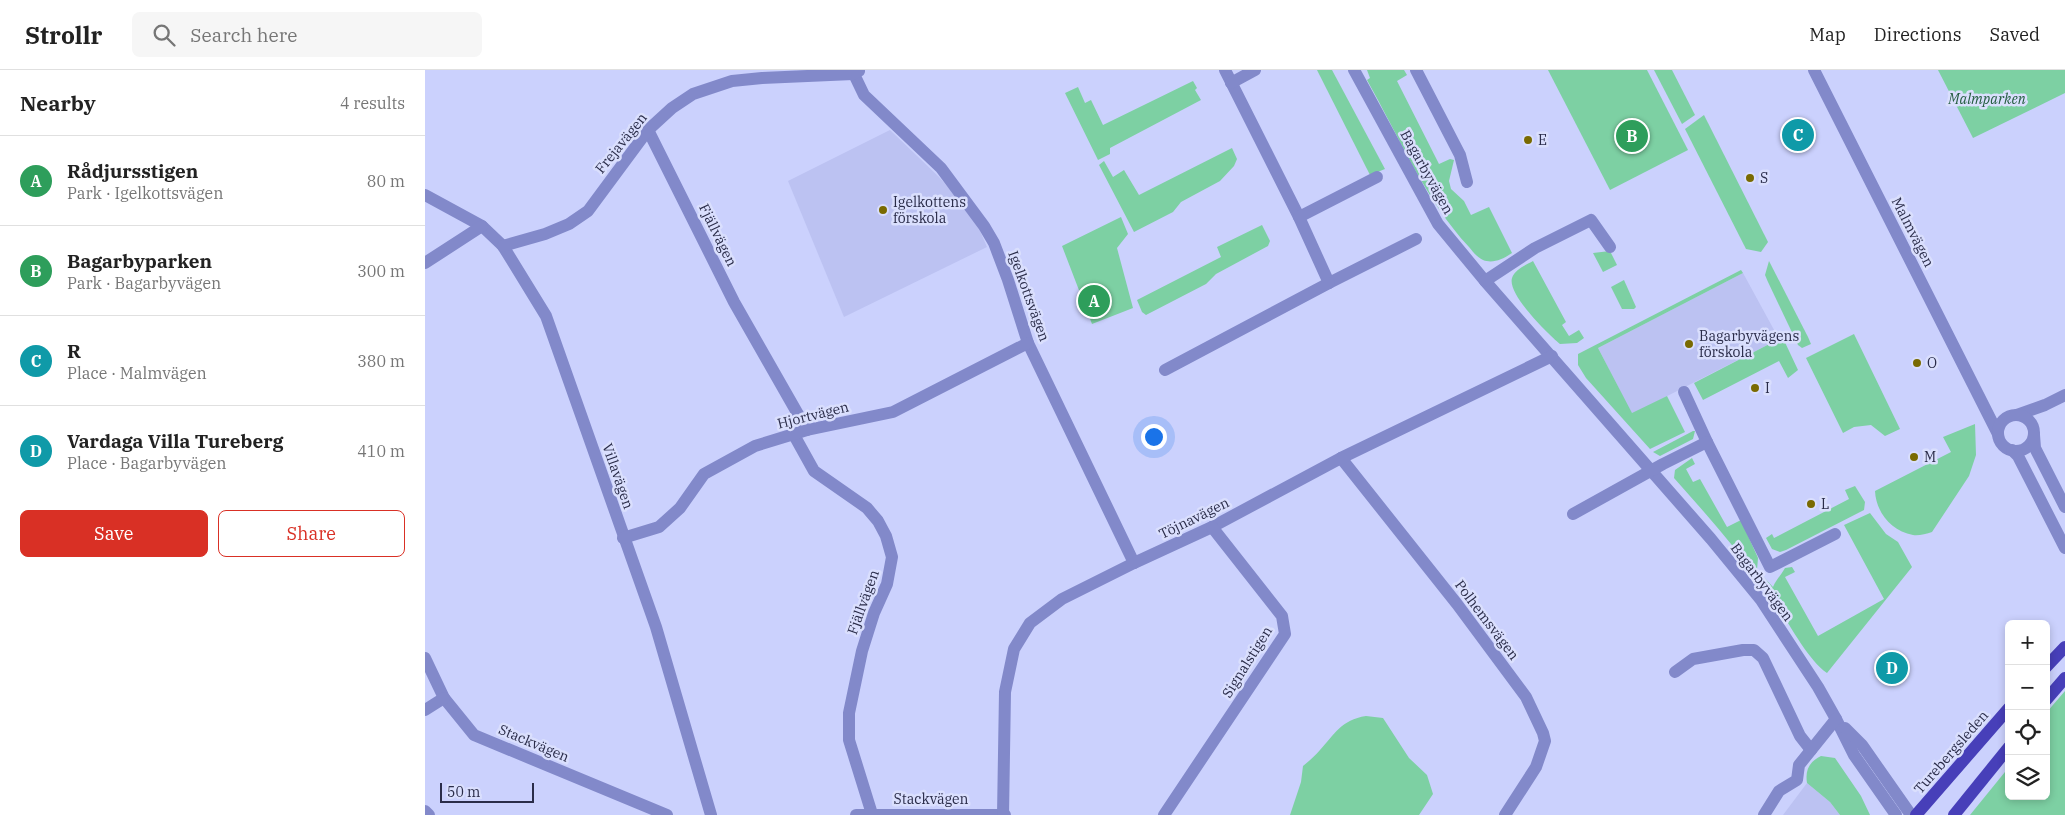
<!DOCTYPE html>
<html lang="en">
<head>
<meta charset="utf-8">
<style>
  :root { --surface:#fff; --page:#f6f6f6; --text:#222; --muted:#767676; --line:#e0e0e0; --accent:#d93025 }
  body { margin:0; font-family:"IBM Plex Serif",serif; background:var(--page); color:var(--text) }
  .controls { position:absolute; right:15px; bottom:15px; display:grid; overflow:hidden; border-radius:8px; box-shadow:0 2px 8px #0003 }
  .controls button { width:45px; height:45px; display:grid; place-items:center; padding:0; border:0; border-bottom:1px solid var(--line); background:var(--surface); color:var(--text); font:25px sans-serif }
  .scale { position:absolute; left:15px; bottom:12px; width:94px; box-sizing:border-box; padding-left:5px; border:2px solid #2a2c49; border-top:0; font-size:14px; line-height:18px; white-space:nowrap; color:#2a2c49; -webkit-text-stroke:4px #dadffd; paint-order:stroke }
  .you { position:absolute; left:728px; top:366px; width:18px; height:18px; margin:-12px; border:4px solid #fff; border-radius:50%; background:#1a73e8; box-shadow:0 0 0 8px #1a73e833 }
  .badge { display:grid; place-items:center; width:32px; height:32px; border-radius:50%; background:var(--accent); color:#fff; font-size:16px; font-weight:700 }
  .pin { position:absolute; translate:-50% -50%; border:2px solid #fff; box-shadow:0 1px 5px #0006 }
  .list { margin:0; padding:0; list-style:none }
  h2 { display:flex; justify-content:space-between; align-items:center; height:65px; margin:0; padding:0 20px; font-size:21px }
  h2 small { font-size:16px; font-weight:400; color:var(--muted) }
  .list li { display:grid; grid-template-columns:32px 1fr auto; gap:15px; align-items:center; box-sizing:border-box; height:90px; padding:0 20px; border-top:1px solid var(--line) }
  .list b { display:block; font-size:19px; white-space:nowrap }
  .list p { margin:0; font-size:16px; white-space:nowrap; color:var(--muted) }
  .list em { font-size:16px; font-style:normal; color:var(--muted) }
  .actions { display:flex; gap:10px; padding:15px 20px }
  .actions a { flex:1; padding:11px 0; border:1px solid var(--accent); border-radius:8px; text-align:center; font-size:18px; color:var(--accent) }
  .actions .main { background:var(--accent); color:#fff }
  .icon { flex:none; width:28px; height:28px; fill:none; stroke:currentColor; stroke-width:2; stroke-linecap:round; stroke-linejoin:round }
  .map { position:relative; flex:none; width:1640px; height:745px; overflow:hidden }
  header { display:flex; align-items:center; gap:30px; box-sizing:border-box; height:70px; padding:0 25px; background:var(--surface); border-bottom:1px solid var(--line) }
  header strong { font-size:24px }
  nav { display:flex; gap:28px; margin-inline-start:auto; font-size:18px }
  .search { width:350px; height:45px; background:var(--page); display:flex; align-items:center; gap:12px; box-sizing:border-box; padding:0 18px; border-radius:8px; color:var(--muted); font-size:19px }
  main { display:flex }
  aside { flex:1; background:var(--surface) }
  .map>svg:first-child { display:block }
  .built { fill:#bcc2f2 }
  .green { fill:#7dd0a3 }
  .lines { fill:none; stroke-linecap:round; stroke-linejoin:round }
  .minor { stroke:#8289ca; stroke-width:12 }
  .major { stroke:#473fb9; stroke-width:12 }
  .poi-dot { fill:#796a01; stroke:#dadffd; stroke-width:2 }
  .labels { text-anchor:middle; stroke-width:5; stroke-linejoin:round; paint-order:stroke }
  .park-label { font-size:14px; font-style:italic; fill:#255d41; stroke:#dadffd }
  .poi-label { font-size:14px; fill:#2a2c49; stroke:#dadffd; text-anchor:start }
  .street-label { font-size:14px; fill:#2a2c49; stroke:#dadffd }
</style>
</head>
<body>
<header>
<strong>Strollr</strong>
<div class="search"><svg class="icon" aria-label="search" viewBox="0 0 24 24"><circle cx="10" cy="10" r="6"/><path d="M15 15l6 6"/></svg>Search here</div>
<nav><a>Map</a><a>Directions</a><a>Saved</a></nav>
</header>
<main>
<aside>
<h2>Nearby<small>4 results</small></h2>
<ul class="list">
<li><span class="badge" style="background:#2e9e5b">A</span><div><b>Rådjursstigen</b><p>Park · Igelkottsvägen</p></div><em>80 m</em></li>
<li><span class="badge" style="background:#2e9e5b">B</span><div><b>Bagarbyparken</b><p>Park · Bagarbyvägen</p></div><em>300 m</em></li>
<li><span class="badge" style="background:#0f9aa8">C</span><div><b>R</b><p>Place · Malmvägen</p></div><em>380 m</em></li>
<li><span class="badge" style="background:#0f9aa8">D</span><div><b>Vardaga Villa Tureberg</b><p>Place · Bagarbyvägen</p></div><em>410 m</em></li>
</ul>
<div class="actions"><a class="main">Save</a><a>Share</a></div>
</aside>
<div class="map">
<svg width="1640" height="745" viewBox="0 0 1640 745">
  <rect width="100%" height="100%" fill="#cbd1fd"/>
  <g class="built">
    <path d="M 465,60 L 514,107 L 531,126 L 552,154 L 562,177 L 419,247 L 363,111 Z"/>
    <path d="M 1318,203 L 1354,269 L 1207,344 L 1173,278 Z"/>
    <path d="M 1382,713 L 1405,732 L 1415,745 L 1358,745 Z"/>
  </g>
  <g class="green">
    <path d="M 892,0 L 907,0 L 960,99 L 945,105 Z"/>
    <path d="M 942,0 L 979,0 L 982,5 L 972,11 L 1014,94 L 1025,89 L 1029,90 L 1024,111 L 1026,119 L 1039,131 L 1046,145 L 1064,137 L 1087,183 C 1078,189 1068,194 1058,190 C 1052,187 1048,182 1044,177 C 1001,131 973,65 942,10 L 945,8 Z"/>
    <path d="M 1123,0 L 1222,0 L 1263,80 L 1185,120 Z"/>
    <path d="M 1229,0 L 1247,0 L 1270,45 L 1257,54 Z"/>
    <path d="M 1513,0 L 1640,0 L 1640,23 L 1548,68 Z"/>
    <path d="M 768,11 L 772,18 L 770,20 L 776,30 L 685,78 L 685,84 L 673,90 L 640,23 L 653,17 L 660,33 L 666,30 L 678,55 Z"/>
    <path d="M 1279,45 L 1343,172 L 1336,182 L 1321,179 L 1260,59 Z"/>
    <path d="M 807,78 L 812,89 L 809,96 L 795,111 L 756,132 L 748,142 L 709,162 L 674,95 L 679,91 L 688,107 L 699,100 L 714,125 Z"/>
    <path d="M 696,147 L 703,164 L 692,178 L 708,238 L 667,254 L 637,176 Z"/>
    <path d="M 837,155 L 845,171 L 843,176 L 791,204 L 781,214 L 721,245 L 717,242 L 712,230 L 796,187 L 792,177 Z"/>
    <path d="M 1185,181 L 1192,195 L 1178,202 L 1168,183 Z"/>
    <path d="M 1108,191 L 1141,252 L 1137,255 L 1144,266 L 1154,260 L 1159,268 L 1152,273 L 1135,274 C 1123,264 1082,224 1087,208 C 1090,199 1101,195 1108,191 Z"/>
    <path d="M 1344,191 L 1383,267 L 1386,274 L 1377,278 L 1373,275 L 1343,212 L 1340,205 Z"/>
    <path d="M 1316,200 L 1318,203 L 1173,278 L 1207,343 L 1242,326 L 1260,362 L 1225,379 L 1161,308 L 1153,295 L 1153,284 Z"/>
    <path d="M 1199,210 L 1211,237 L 1209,239 L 1197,239 L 1186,217 Z"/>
    <path d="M 1429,264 L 1475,359 L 1460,366 L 1446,355 L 1429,357 L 1418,363 L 1381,288 Z"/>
    <path d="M 1357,266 L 1373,300 L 1363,308 L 1354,291 L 1278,330 L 1269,313 L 1354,269 L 1353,267 Z"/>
    <path d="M 1550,354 L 1551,385 L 1544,406 L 1507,462 C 1501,464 1493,466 1488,465 C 1466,461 1451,442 1450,421 L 1526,382 L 1518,367 Z"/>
    <path d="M 1268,361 L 1270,361 L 1268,369 L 1235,386 L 1228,382 Z"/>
    <path d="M 1267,388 L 1270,394 L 1261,399 L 1268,412 L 1275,409 L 1302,457 L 1316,450 L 1333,488 L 1332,500 L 1348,517 C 1351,510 1356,505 1360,498 L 1367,497 L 1370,502 L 1360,507 L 1393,566 L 1459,529 L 1419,455 L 1445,443 L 1461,464 L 1473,472 L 1487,497 L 1402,603 C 1381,588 1362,549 1346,526 C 1317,485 1283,446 1249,408 L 1250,400 Z"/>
    <path d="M 1430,416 L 1440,432 L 1439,440 L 1361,480 L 1355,482 L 1347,479 L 1341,468 L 1347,464 L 1349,468 L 1424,429 L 1420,420 Z"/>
    <path d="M 1640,621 L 1640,745 L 1545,745 L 1584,697 L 1584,726 L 1621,726 L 1621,643 Z"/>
    <path d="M 941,646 L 958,648 L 984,688 L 1002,705 L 1008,724 L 994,745 L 865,745 L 876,712 L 878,696 C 884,691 890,686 895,680 C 910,664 916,650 941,646 Z"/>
    <path d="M 1396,686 L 1410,688 L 1436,726 L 1445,745 L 1415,745 L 1405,732 L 1382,713 C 1380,700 1384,692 1396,686 Z"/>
  </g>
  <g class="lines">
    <g class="minor">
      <path d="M 427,0 L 439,25 L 516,98 L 559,156 L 569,173 L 583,210 L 603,273 L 709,493"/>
      <path d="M 800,0 L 874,147 L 904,213 L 991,169"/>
      <path d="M 929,0 L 1013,154 L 1060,211 L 1286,469 L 1336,530 L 1393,617 L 1411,649 L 1429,685 L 1471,745"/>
      <path d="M 991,0 L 1035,85 L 1042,112"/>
      <path d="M 1389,0 L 1573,364"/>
      <path d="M 806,13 L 830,0"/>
      <path d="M 223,60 L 309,232 L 382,360"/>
      <path d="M 0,125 L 57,156 L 78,176 L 121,246 L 231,557 L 286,745"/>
      <path d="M 874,147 L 952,107"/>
      <path d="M 78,176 L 120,164 L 144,154 L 163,141 L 223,60 L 247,38 L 268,24 L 307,11 L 337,8 L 428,4 L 434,1"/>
      <path d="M 0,193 L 57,156"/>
      <path d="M 1060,211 L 1110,178 L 1166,150 L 1185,177"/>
      <path d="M 740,300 L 904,213"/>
      <path d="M 1259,322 L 1282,372"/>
      <path d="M 1592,345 L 1620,335 L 1640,325"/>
      <circle cx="1591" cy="363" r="18"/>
      <path d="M 369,365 L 389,401 L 442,438 L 453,451 L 461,466 L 467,487 L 462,514 L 449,543 L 437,581 L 424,643 L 424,670 L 447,744"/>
      <path d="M 1609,365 L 1610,378 L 1640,437"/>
      <path d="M 1587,380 L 1593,386 L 1640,478"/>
      <path d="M 916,388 L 1032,534 L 1101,627 L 1118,663 L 1120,671 L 1111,697 L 1080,745"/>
      <path d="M 1148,444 L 1238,394 L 1282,372 L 1345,497 L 1410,464"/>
      <path d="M 198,468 L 234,457 L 255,438 L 279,404 L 330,376 L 382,360 L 468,342 L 603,273"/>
      <path d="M 0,588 L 19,628 L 49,665 L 242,745"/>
      <path d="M 1250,602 L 1268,589 L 1318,580 L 1329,580 L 1338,588 L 1375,666 L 1386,680"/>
      <path d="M 0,640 L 19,628"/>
      <path d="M 1420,658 L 1437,675 L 1486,745"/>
      <path d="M 0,741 L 4,745"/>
      <path d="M 431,745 L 580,745"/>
      <path d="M 578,745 L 580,622 L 589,579 L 605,553 L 637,529 L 709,493 L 787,457 L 916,388 L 1127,286"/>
      <path d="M 739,745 L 860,564 L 857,546 L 787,457"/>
      <path d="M 1339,745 L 1354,721 L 1372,710 L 1374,695 L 1411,649"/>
    </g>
    <g class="major">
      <path d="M 1621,597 L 1640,577"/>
      <path d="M 1621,630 L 1640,608"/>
      <path d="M 1491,745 L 1584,638"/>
      <path d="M 1529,745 L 1584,677"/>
    </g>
  </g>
  <g class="poi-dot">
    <circle cx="1103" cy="70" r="5"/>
    <circle cx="1325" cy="108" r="5"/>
    <circle cx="458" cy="140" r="5"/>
    <circle cx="1264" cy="274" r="5"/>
    <circle cx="1492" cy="293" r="5"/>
    <circle cx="1330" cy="318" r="5"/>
    <circle cx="1489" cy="387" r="5"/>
    <circle cx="1386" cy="434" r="5"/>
  </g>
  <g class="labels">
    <g class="park-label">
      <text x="1562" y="34">Malmparken</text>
    </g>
    <g class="poi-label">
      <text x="1113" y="75">E</text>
      <text x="1335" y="113">S</text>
      <text x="468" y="137">Igelkottens<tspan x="468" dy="16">förskola</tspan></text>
      <text x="1274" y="271">Bagarbyvägens<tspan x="1274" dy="16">förskola</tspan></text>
      <text x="1502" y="298">O</text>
      <text x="1340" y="323">I</text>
      <text x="1499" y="392">M</text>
      <text x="1396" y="439">L</text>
    </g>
    <g class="street-label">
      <text transform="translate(196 73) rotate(-51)" y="5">Frejavägen</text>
      <text transform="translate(1002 102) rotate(61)" y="5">Bagarbyvägen</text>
      <text transform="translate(1488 162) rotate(63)" y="5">Malmvägen</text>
      <text transform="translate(293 165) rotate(64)" y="5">Fjällvägen</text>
      <text transform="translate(604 226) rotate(70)" y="5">Igelkottsvägen</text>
      <text transform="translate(388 345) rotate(-14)" y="5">Hjortvägen</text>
      <text transform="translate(193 406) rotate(71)" y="5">Villavägen</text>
      <text transform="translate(769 448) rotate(-26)" y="5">Töjnavägen</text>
      <text transform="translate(1337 512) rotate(53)" y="5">Bagarbyvägen</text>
      <text transform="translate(438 532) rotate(-70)" y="5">Fjällvägen</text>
      <text transform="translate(1062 550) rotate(53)" y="5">Polhemsvägen</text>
      <text transform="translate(822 592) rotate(-58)" y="5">Signalstigen</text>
      <text transform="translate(109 673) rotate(23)" y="5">Stackvägen</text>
      <text transform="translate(1526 682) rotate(-49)" y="5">Turebergsleden</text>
      <text x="506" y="734">Stackvägen</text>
    </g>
  </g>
</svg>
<div class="controls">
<button>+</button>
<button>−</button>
<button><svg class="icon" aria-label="locate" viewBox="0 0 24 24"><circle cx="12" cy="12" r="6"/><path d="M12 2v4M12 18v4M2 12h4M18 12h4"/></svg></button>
<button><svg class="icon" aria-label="layers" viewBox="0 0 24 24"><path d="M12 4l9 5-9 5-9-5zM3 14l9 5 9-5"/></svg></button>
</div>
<div class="scale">50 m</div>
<div class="you"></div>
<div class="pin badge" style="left:669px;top:231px;background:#2e9e5b">A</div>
<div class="pin badge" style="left:1207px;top:66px;background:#2e9e5b">B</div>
<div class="pin badge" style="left:1373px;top:65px;background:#0f9aa8">C</div>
<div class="pin badge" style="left:1467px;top:598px;background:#0f9aa8">D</div>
</div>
</main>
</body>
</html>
